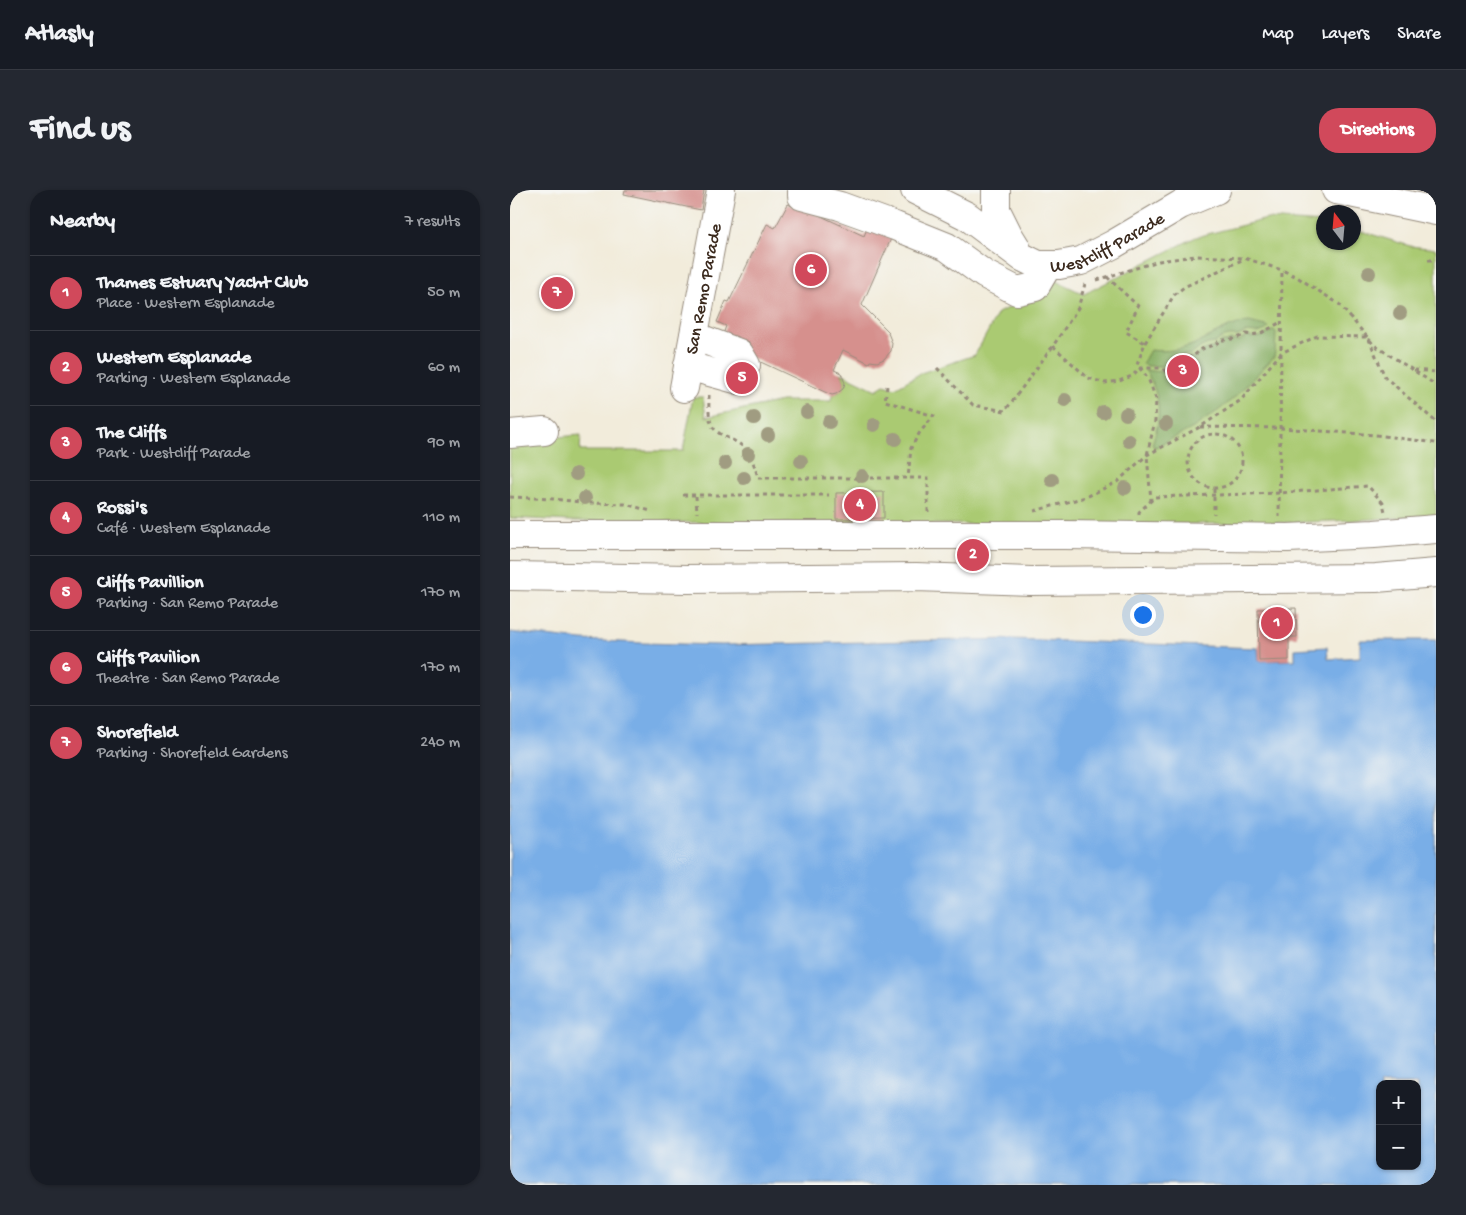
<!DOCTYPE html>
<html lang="en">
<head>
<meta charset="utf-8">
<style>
  :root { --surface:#171b24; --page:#242831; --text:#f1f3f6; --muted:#9ea1a6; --line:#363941; --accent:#d1495b }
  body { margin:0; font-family:"Gochi Hand",sans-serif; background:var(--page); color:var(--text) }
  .controls { position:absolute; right:15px; bottom:15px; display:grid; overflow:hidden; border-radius:10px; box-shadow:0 1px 4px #0004 }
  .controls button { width:45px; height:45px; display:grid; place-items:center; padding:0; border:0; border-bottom:1px solid var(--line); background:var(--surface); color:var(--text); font:25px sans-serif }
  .compass { position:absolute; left:806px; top:15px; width:45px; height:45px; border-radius:50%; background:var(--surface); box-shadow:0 1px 4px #0004; rotate:344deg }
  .you { position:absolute; left:632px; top:424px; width:18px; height:18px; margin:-12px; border:4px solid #fff; border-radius:50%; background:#1a73e8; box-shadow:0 0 0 8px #1a73e833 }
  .badge { display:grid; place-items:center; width:32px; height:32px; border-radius:50%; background:var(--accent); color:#fff; font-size:16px; font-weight:700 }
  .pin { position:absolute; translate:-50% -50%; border:2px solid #fff; box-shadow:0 1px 5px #0006 }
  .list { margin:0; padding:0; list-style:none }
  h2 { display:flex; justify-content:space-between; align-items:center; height:65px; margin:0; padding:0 20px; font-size:21px }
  h2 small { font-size:16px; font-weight:400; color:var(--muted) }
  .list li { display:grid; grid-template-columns:32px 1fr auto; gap:15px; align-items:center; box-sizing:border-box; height:75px; padding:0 20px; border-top:1px solid var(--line) }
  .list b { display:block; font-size:19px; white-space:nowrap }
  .list p { margin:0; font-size:16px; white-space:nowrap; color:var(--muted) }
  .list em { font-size:16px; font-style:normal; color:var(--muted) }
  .map { position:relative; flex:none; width:926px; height:995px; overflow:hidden; border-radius:20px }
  header { display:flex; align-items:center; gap:30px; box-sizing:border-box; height:70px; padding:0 25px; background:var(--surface); border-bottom:1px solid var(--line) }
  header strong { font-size:24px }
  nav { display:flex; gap:28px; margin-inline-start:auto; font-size:18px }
  .intro { display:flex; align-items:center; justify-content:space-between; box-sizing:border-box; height:120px; padding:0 30px }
  h1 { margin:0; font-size:35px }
  .button { padding:12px 22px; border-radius:20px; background:var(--accent); color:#fff; font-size:18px; font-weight:700 }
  main { display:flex; gap:30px; padding:0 30px }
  aside { flex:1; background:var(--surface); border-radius:20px; box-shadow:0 1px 4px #0004 }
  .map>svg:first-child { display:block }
  .green { fill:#aaca72; stroke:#727a48 }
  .forest { fill:#87ae64; stroke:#616c41 }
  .water { fill:#79aee7; stroke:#5a6c82; fill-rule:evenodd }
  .building { fill:#d6908d }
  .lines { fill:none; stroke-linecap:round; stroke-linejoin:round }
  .minor-casing { stroke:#968b7c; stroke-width:30 }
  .path { stroke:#968b7c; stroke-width:3; stroke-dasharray:4 4; stroke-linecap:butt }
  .minor { stroke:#fff; stroke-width:28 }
  .tree { fill:#a09c81 }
  .labels { text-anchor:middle; stroke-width:4; stroke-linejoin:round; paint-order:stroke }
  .street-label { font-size:18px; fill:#3b2a1e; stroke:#f6f6f2 }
</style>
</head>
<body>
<header>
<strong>Atlasly</strong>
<nav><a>Map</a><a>Layers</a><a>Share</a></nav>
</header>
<div class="intro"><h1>Find us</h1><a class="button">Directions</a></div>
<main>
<aside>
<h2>Nearby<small>7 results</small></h2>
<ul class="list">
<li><span class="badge">1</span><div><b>Thames Estuary Yacht Club</b><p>Place · Western Esplanade</p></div><em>50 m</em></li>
<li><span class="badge">2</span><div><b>Western Esplanade</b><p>Parking · Western Esplanade</p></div><em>60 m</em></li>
<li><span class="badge">3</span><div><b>The Cliffs</b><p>Park · Westcliff Parade</p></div><em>90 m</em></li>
<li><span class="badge">4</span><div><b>Rossi's</b><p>Café · Western Esplanade</p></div><em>110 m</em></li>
<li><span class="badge">5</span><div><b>Cliffs Pavillion</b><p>Parking · San Remo Parade</p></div><em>170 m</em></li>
<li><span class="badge">6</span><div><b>Cliffs Pavilion</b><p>Theatre · San Remo Parade</p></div><em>170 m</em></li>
<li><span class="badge">7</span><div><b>Shorefield</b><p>Parking · Shorefield Gardens</p></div><em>240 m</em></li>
</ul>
</aside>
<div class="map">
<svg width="926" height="995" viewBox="0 0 926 995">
  <rect width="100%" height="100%" fill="#f6f6f2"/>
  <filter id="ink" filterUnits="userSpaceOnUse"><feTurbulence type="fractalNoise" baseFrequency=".02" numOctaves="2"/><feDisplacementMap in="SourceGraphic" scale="10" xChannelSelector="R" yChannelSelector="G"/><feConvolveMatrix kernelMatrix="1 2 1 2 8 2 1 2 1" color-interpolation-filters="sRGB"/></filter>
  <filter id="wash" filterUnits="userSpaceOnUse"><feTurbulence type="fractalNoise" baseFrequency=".0096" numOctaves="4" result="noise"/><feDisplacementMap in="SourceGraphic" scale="20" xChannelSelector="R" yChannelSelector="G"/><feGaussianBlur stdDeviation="1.12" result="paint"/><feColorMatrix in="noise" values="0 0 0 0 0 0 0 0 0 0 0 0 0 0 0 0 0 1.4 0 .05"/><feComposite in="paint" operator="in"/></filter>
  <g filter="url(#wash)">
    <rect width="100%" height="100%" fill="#f2ecdb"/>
    <path class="green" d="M 757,29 L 813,33 L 814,52 L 844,52 L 844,39 L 900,56 L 926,59 L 926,325 C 815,334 703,334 592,334 C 415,335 238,333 61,331 L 0,328 L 0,251 L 71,245 L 70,261 L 173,261 L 183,207 L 193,207 L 196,227 L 272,211 L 321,211 L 322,205 C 334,202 338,194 331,183 L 366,200 L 374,195 L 385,198 L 411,183 L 465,165 L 488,123 L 526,104 L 540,88 L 574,104 L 686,47 Z"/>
    <g class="forest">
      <path d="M 739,132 L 759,137 L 756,140 L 748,143 L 736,142 L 728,146 L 719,146 L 711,148 L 705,153 L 698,154 L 691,157 L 682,164 L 669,166 L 657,179 L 650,176 L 638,176 L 632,174 L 640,160 C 657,162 673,160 689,152 C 706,144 719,134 739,132 Z"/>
      <path d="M 764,140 L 766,142 L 765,161 L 764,167 L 724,208 L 709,220 L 683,238 L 646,257 L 644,257 L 642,254 C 652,226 651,205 635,180 L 660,183 L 671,169 L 685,167 L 694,160 L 705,157 L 712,152 L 717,152 L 720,150 L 729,151 L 737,146 C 748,150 755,145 764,140 Z"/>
    </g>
    <path class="water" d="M 0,442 L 72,450 L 132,453 L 212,455 L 503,449 L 748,458 L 749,471 L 785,470 L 785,459 L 817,457 L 818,469 L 850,467 L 850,450 L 926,450 L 926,995 L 0,995 ZM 870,894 L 907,894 L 907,976 L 870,976 Z"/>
    <g id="blocks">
      <g class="building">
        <path d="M 115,0 L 194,0 L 191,20 L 114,4 Z"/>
        <path d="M 278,14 L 286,18 L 296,19 L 354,46 L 358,36 L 383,44 L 352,115 L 379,142 L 378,143 L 382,153 L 381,161 L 374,169 L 367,172 L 360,171 L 359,173 L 333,160 L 324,180 L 331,183 L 335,193 L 333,199 L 326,204 L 322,205 L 317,203 L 210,153 L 216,136 L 207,132 L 216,111 L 219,112 L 257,34 L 265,38 Z"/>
        <path d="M 374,302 L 374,328 L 326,329 L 326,303 Z"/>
        <path d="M 786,418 L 787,447 L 779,447 L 779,470 L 749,471 L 748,419 Z"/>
      </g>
    </g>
  </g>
  <g filter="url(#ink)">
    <use href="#blocks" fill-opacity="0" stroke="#968b7c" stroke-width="1"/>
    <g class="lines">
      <defs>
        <g id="minor">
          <path d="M 292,0 L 292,6 L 330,16 L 385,36 L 437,57 L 474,84 L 507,101 L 525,97 L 538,75"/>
          <path id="s1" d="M 405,0 L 457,26 L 512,67 L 528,75 L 549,75 L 571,71 L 604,54 L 670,15 L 706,0"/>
          <path d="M 486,0 L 486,20 L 498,44 L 506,57"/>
          <path d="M 826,0 L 926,21"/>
          <path d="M 178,176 L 229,190 L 236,175 L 229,163 L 184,146"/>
          <path id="s2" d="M 174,198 L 211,0"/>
          <path d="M 0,244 L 34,241"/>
          <path d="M 0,345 L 554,345 L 778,348 L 864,344 L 926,339"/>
          <path d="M 0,386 L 177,389 L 406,387 L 521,391 L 866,388 L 926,383"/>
        </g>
      </defs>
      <use href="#minor" class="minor-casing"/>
      <g class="path">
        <path d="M 918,70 L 926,70"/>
        <path d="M 597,87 L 628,116 L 616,142 L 635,153 L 627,175 L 638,188 L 646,209 L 645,231 L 637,265 L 641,310"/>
        <path d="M 587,90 L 649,71 L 685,66 L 734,68 L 772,80 L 787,87 L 829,114 L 864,155 L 926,195"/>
        <path d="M 635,153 L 664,105 L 674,97 L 734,69"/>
        <path d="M 543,156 L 578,188 L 595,193 L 609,191 L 622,186 L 630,178 L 650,178 L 658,182 L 666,170 L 672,167 L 682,167 L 692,159 L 706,154 L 710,150 C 719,150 729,148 736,144 C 750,147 759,138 771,132"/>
        <path d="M 427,178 L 463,215 L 495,221 L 543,156 L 568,118 L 575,94"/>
        <path d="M 904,180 L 926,182"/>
        <path d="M 377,196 L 375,211 L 424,226 L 410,242 L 401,258 L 398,288"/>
        <path d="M 199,205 C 199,214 198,224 201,233 C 205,246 223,248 232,256 C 241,264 245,276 248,288 L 418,288 L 418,324"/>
        <path d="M 690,237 L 770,238 L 866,245 L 926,253"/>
        <circle cx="705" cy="271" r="27"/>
        <path d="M 704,299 L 704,324"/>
        <path d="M 173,305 L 319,305"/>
        <path d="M 186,306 L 187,323"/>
        <path d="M 0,307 L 43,309 L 80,313 L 115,314 L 141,321"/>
        <path d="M 524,321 L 576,307 L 607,292 L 637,265 L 690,237 L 731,210 L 771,163 L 807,146 L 858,147 L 875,187 L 926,232"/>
        <path d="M 629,324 L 629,322 L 645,307 L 769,303 L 858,296 L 873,313 L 875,322"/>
        <path d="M 769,327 L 772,80"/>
      </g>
      <use href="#minor" class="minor"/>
    </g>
    <g class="tree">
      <circle cx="859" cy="83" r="7"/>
      <circle cx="890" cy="123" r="7"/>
      <circle cx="555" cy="210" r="7"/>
      <circle cx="297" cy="222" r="7"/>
      <circle cx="593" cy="222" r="7"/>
      <circle cx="616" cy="224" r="7"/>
      <circle cx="244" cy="228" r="7"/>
      <circle cx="319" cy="232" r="7"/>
      <circle cx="656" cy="234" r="7"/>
      <circle cx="364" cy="235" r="7"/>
      <circle cx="258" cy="245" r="7"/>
      <circle cx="385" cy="249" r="7"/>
      <circle cx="619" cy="251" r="7"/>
      <circle cx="238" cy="264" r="7"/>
      <circle cx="291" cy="271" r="7"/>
      <circle cx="215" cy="273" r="7"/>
      <circle cx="66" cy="284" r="7"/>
      <circle cx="352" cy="286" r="7"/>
      <circle cx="234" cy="288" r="7"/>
      <circle cx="542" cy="290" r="7"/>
      <circle cx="615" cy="298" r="7"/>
      <circle cx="75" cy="308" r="7"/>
    </g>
  </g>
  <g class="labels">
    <g class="street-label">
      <text dy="6" stroke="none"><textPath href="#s1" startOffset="219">Westcliff Parade</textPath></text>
      <text dy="6" stroke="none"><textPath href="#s2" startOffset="101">San Remo Parade</textPath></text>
    </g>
  </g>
</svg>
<div class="controls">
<button>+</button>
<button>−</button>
</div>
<svg class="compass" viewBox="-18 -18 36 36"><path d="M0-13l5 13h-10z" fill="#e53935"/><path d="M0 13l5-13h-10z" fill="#9ea1a6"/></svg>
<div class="you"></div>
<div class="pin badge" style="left:767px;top:433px">1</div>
<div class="pin badge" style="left:463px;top:365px">2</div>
<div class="pin badge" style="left:673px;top:181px">3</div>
<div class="pin badge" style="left:350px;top:315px">4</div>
<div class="pin badge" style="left:232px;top:188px">5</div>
<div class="pin badge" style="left:301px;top:80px">6</div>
<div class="pin badge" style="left:47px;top:103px">7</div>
</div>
</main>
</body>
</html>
